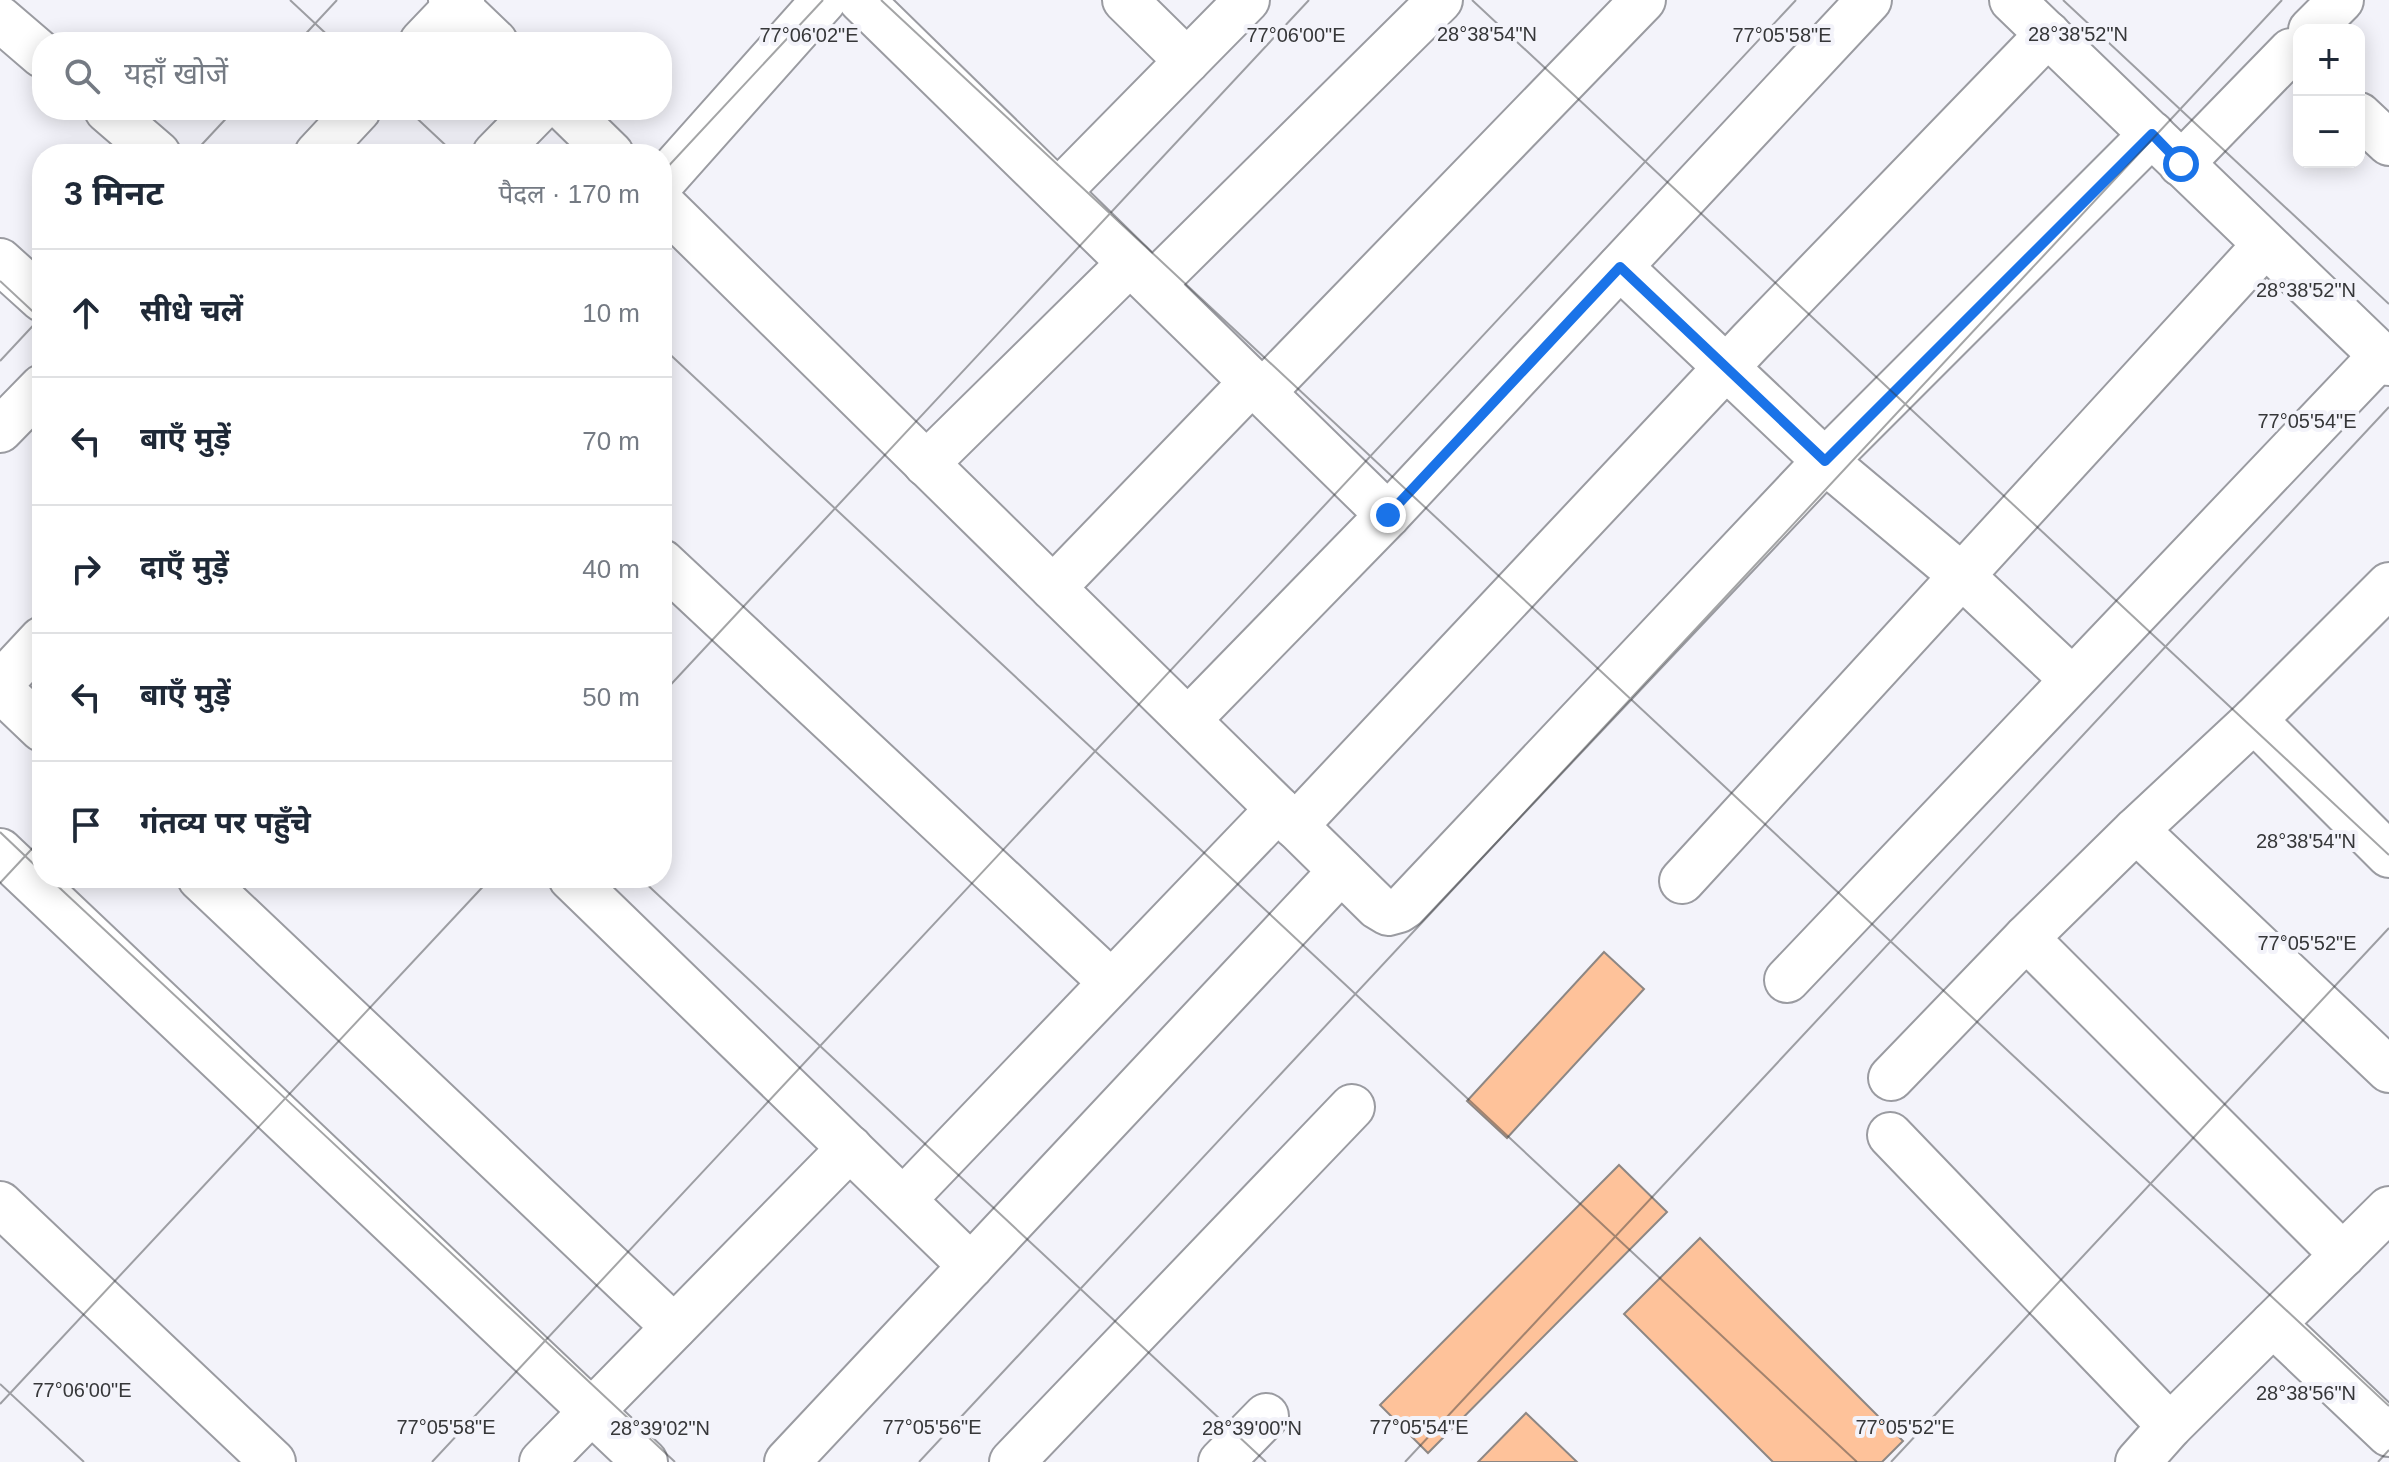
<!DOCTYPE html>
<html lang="hi">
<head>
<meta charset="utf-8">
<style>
  :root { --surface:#fff; --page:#f2f2f3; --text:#1f2937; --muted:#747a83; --line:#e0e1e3 }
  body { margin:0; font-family:Helvetica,"Noto Sans Devanagari",sans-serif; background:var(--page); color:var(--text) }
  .controls { position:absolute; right:24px; top:24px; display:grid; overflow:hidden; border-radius:16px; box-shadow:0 4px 20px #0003 }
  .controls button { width:72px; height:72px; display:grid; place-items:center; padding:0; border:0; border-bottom:2px solid var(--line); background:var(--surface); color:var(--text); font:40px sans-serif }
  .stop { position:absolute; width:24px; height:24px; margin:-18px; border:6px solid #1a73e8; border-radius:50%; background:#fff }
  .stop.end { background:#1a73e8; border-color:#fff; box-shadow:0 2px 8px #0008 }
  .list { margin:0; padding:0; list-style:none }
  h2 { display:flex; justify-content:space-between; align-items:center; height:104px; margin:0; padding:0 32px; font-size:34px }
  h2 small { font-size:26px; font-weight:400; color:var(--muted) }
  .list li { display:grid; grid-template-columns:52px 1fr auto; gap:24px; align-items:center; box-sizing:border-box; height:128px; padding:0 32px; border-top:2px solid var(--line) }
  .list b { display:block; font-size:30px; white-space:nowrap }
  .list em { font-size:26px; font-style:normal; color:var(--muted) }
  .icon { flex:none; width:44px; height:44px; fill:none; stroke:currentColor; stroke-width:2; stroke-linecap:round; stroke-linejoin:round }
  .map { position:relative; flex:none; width:2389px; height:1462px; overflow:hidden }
  .search { position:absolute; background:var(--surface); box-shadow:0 4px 20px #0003; left:32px; top:32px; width:640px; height:88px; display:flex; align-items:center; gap:20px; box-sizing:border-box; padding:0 28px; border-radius:32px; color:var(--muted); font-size:30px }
  .panel { position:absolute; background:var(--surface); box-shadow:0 4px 20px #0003; left:32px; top:144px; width:640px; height:744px; border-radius:32px }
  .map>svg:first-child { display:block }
  .building { fill:#fec29a; stroke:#8d8784; stroke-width:2 }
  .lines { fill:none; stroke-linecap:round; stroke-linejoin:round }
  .minor-casing { stroke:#9a9ba1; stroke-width:48 }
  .minor { stroke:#fff; stroke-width:44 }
  .route { stroke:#1a73e8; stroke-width:10 }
  .ticks { fill:none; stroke:#363739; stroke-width:2; stroke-opacity:0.45 }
  .ticks-label { font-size:20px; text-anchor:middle; fill:#363739; stroke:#f3f3fa; stroke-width:8; stroke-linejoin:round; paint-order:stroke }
</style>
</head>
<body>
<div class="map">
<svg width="2389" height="1462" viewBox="0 0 2389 1462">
  <rect width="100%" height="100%" fill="#f3f3fa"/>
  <g class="building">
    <path d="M 1604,952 L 1644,989 L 1507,1138 L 1467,1101 Z"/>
    <path d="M 1619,1165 L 1667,1212 L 1428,1453 L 1380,1405 Z"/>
    <path d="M 1700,1238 L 1903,1441 L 1882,1462 L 1773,1462 L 1624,1314 Z"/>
    <path d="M 1526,1413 L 1577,1462 L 1478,1462 Z"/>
  </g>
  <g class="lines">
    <defs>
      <g id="minor">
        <path d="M 451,0 L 495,42"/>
        <path d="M 861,0 L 1388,515"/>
        <path d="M 1125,0 L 1187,61"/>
        <path d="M 2012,0 L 2389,363"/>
        <path d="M 0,19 L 42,55"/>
        <path d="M 2311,30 L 2341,0"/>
        <path d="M 422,42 L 462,0"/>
        <path d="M 107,110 L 158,154"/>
        <path d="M 566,110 L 611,154"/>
        <path d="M 2359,115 L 2389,143"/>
        <path d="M 317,154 L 358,110"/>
        <path d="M 495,154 L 538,110"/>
        <path d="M 2181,164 L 2291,51"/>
        <path d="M 662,182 L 824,0"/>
        <path d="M 1058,192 L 1247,0"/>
        <path d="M 662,204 L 1378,907 L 1388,913 L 1399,910 L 1405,906 L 1825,461 L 2152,134"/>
        <path d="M 0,261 L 42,299"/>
        <path d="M 1620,267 L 1825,461 L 1962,576 L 2072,679"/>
        <path d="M 1153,284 L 1440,0"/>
        <path d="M 1263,392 L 1643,0"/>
        <path d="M 0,430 L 42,387"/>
        <path d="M 926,464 L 1130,263"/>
        <path d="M 662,562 L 1111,982"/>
        <path d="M 2389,585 L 2254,720 L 2136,830 L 2389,1070"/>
        <path d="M 1053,588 L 1252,382"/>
        <path d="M 0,684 L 42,639"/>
        <path d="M 0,689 L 42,729"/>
        <path d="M 1188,720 L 1388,515 L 1869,0"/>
        <path d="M 2254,720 L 2389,855"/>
        <path d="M 1295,826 L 1750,342 L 2048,34"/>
        <path d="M 0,851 L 645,1462"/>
        <path d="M 200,878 L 674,1327"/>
        <path d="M 571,878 L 971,1266"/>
        <path d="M 1682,881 L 2265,245"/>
        <path d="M 2026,938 L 2343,1255"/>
        <path d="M 1787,980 L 2381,356"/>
        <path d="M 1891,1078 L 2026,938 L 2136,830"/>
        <path d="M 1890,1135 L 2170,1426"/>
        <path d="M 904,1199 L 1278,809"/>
        <path d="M 0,1204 L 273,1462"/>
        <path d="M 2273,1324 L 2389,1434"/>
        <path d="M 542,1462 L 850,1148"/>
        <path d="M 787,1462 L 1341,871"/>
        <path d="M 1012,1462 L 1352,1107"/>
        <path d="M 1221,1462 L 1266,1416"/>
        <path d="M 2138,1462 L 2170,1426 L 2389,1209"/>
      </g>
    </defs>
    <use href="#minor" class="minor-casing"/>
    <use href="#minor" class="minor"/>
  </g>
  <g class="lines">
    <path class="route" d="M 1388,515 L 1620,267 L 1825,461 L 2152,134 L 2181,164"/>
  </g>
  <path class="ticks" d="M 290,0 L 335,42M 881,0 L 2389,1406M 1472,0 L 2389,855M 2063,0 L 2389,304M 298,42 L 337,0M 408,110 L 455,154M 193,154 L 234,110M 662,173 L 823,0M 0,281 L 42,320M 662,347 L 1857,1462M 0,361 L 42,316M 662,694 L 1309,0M 0,832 L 42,872M 49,878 L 675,1462M 640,878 L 1266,1462M 0,883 L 42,838M 0,1384 L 84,1462M 0,1404 L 491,878M 432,1462 L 1796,0M 919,1462 L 2282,0M 1405,1462 L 2389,407M 1891,1462 L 2389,928M 2378,1462 L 2389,1450"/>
  <g class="ticks-label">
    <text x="1487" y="41">28°38'54"N</text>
    <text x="2078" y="41">28°38'52"N</text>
    <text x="809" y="42">77°06'02"E</text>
    <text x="1296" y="42">77°06'00"E</text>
    <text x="1782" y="42">77°05'58"E</text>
    <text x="2306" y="297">28°38'52"N</text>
    <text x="2307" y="428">77°05'54"E</text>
    <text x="2306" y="848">28°38'54"N</text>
    <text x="2307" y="950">77°05'52"E</text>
    <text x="82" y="1397">77°06'00"E</text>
    <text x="2306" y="1400">28°38'56"N</text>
    <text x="446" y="1434">77°05'58"E</text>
    <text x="932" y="1434">77°05'56"E</text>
    <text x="1419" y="1434">77°05'54"E</text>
    <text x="1905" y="1434">77°05'52"E</text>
    <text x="660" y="1435">28°39'02"N</text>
    <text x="1252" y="1435">28°39'00"N</text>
  </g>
</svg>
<div class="controls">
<button>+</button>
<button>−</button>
</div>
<div class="stop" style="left:2181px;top:164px"></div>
<div class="stop end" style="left:1388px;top:515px"></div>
<div class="search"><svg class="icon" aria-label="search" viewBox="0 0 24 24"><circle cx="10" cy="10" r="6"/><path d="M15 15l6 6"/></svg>यहाँ खोजें</div>
<section class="panel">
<h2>3 मिनट<small>पैदल · 170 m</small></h2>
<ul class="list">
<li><svg class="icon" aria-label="ahead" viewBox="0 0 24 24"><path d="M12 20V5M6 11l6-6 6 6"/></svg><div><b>सीधे चलें</b></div><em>10 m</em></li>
<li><svg class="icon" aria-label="left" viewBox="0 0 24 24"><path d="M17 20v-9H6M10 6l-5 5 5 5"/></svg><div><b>बाएँ मुड़ें</b></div><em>70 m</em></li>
<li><svg class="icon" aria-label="right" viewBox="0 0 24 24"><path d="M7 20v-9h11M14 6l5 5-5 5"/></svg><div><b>दाएँ मुड़ें</b></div><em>40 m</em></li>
<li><svg class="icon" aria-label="left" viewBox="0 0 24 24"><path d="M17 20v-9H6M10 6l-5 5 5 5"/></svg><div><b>बाएँ मुड़ें</b></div><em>50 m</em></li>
<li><svg class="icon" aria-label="arrive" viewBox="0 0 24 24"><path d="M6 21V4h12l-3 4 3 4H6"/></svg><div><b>गंतव्य पर पहुँचे</b></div></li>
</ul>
</section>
</div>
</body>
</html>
